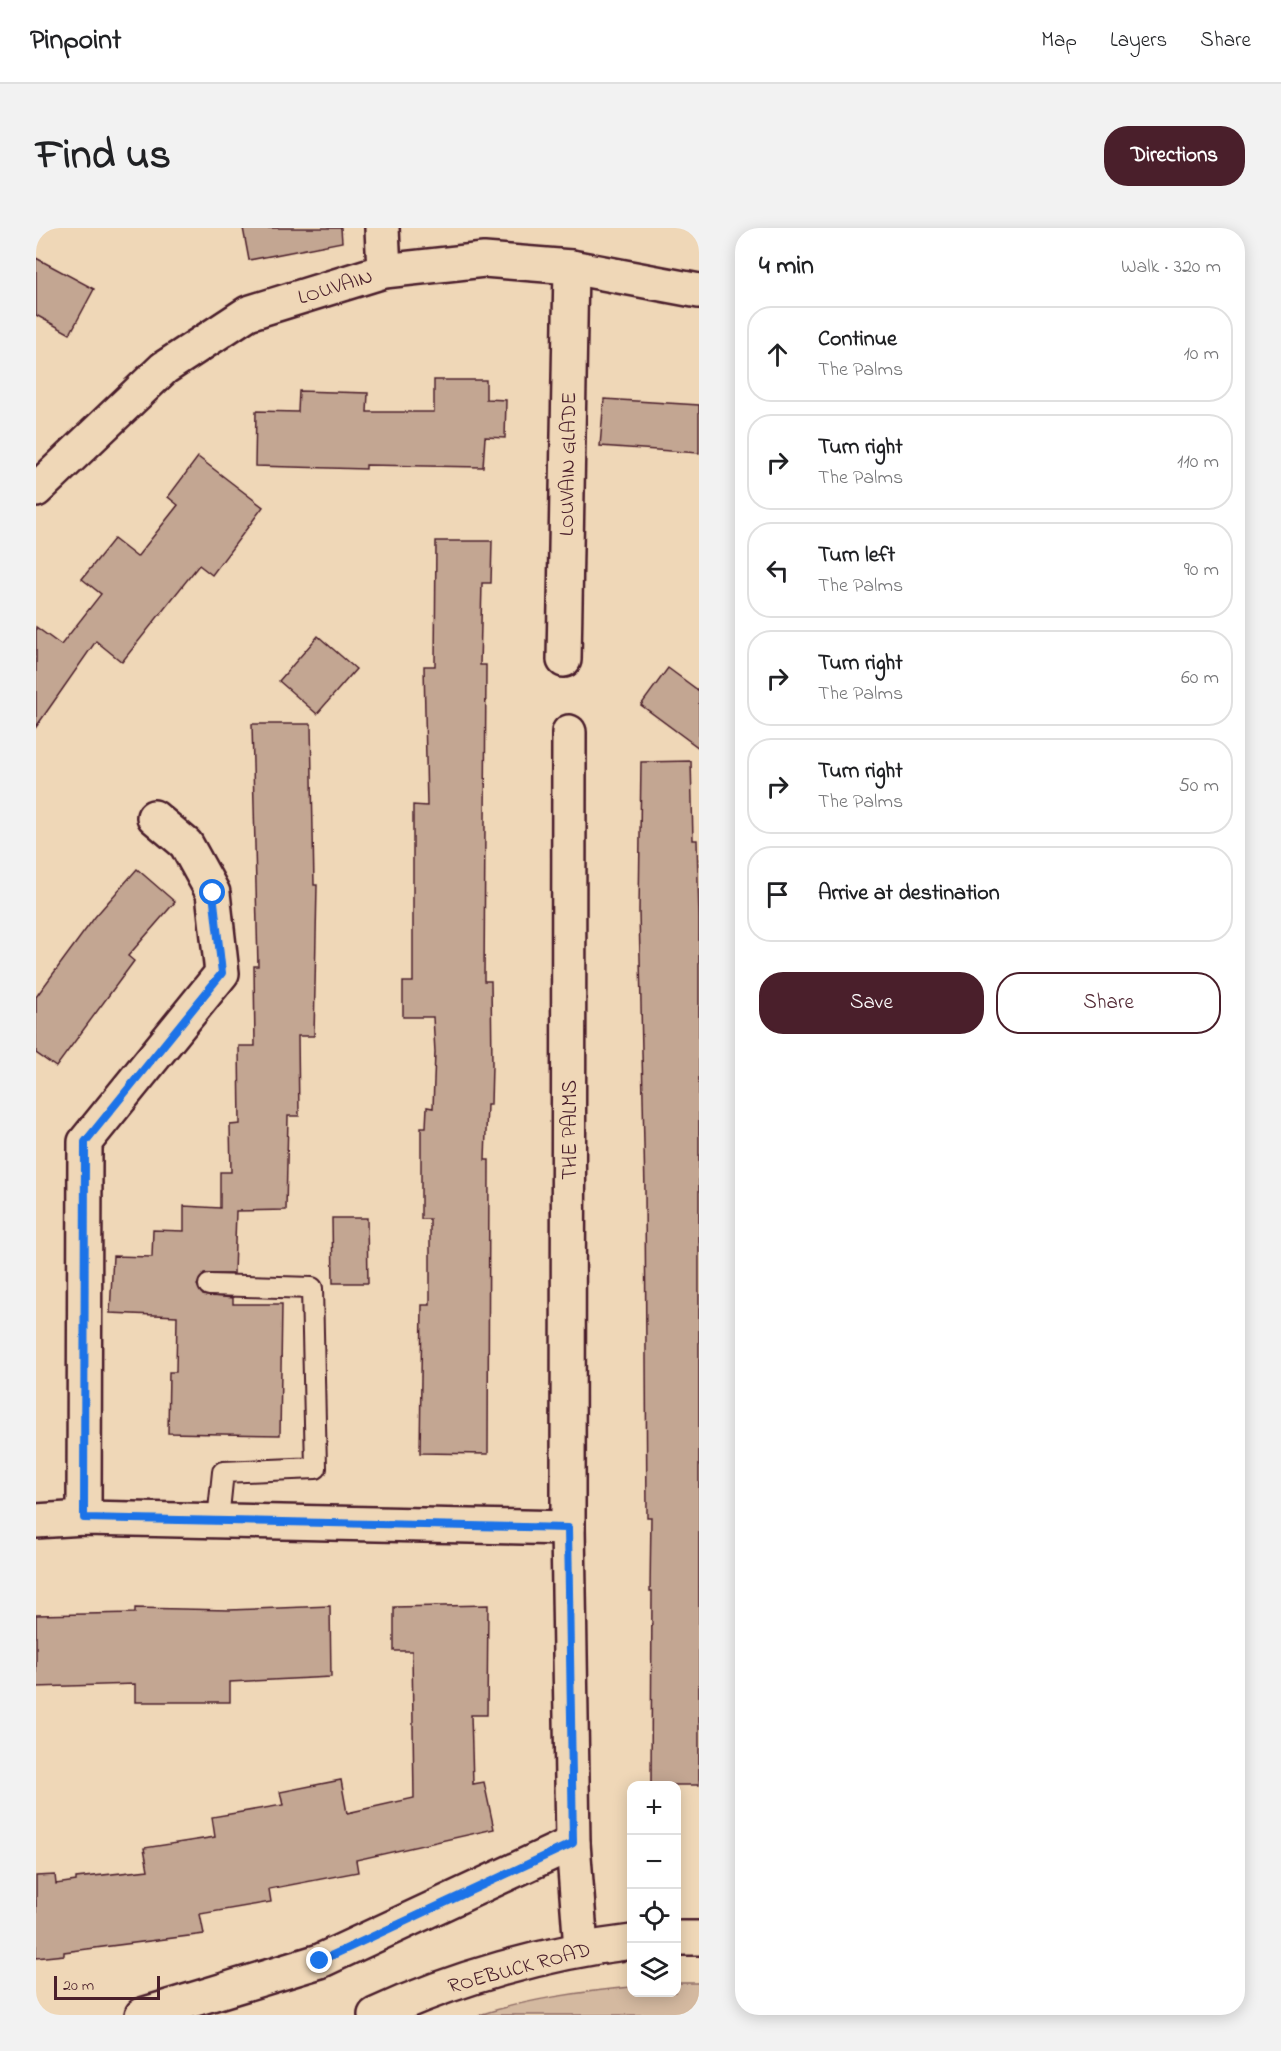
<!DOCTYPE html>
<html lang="en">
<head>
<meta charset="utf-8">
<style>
  :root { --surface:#fff; --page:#f2f2f2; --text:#202124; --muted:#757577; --line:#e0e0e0; --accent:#4a1f2b }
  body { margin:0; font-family:"Indie Flower",sans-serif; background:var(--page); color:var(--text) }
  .controls { position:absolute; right:18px; bottom:18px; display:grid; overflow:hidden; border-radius:12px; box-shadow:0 3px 15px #0003 }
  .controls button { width:54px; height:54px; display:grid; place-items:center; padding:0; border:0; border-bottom:2px solid var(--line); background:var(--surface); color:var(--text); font:30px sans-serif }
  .scale { position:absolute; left:18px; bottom:15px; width:106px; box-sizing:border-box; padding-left:6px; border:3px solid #4a1f2b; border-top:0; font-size:16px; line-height:21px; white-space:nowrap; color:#4a1f2b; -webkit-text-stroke:4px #efd7b7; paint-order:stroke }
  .stop { position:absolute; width:18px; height:18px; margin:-14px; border:4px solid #1a73e8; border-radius:50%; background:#fff }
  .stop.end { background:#1a73e8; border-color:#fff; box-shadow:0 2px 6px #0008 }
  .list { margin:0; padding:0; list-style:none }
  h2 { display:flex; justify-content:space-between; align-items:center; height:78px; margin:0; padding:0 24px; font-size:26px }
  h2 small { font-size:20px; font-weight:400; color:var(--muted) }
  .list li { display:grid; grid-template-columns:39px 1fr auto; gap:18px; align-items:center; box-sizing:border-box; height:96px; margin:0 12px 12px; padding:0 12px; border:2px solid var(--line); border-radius:24px }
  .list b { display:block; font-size:22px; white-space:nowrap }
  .list p { margin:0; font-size:20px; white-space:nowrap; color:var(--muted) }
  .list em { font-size:20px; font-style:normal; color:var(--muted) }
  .actions { display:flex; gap:12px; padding:18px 24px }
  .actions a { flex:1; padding:14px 0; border:2px solid var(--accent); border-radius:24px; text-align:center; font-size:21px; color:var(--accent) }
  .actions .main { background:var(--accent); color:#fff }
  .icon { flex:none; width:33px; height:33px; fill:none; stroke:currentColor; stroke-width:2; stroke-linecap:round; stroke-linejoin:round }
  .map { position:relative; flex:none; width:663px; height:1787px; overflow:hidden; border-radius:24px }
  header { display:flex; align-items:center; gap:36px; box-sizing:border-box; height:84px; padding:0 30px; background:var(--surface); border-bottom:2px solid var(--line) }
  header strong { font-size:28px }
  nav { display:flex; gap:33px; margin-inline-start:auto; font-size:21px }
  .intro { display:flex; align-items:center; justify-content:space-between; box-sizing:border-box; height:144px; padding:0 36px }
  h1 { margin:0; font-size:42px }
  .button { padding:15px 27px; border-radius:24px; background:var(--accent); color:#fff; font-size:21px; font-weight:700 }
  main { display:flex; gap:36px; padding:0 36px }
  aside { flex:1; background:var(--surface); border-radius:24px; box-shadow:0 3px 15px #0003 }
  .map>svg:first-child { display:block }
  .green { fill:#d4b9a0; stroke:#8f6c66; stroke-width:1.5 }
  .building { fill:#c3a692; stroke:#4a1f2b; stroke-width:1.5 }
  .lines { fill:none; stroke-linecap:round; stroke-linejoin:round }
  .lane-casing { stroke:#4a1f2b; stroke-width:24 }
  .street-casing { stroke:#4a1f2b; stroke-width:38 }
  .secondary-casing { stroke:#4a1f2b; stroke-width:38 }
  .lane { stroke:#efd7b7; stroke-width:20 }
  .street { stroke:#efd7b7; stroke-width:33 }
  .secondary { stroke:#efd7b7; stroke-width:33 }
  .route { stroke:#1a73e8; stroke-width:8 }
  .labels { text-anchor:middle; stroke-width:5; stroke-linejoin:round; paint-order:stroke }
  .street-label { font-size:21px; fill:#4a1f2b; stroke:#efd7b7 }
</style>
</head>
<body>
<header>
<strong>Pinpoint</strong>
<nav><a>Map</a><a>Layers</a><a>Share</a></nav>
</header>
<div class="intro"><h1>Find us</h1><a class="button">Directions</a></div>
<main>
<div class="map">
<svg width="663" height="1787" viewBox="0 0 663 1787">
  <rect width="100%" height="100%" fill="#efd7b7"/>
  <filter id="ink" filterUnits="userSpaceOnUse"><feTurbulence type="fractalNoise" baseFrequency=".0167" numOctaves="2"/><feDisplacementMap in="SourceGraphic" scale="12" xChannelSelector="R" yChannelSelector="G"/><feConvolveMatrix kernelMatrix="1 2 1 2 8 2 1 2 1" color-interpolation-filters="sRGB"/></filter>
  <g filter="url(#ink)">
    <path class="green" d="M 641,1755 L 663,1755 L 663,1787 L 443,1787 C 493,1771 543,1764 595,1759 L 596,1764 L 640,1764 Z"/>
    <g class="building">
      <path d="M 207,0 L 305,0 L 306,14 L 213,32 Z"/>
      <path d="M 0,30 L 58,61 L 34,106 L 0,87 Z"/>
      <path d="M 398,152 L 450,152 L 450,171 L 470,172 L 469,210 L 449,209 L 447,239 L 330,237 L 330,241 L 219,238 L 220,183 L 262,184 L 263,163 L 332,165 L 331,184 L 398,184 Z"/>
      <path d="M 568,171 L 663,177 L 663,225 L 564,218 Z"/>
      <path d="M 162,229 L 227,279 L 176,347 L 163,337 L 86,434 L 60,413 L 0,499 L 0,399 L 25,417 L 65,366 L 46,351 L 78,311 L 101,329 L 142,277 L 132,269 Z"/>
      <path d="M 400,313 L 456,313 L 455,355 L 446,355 L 444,437 L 450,437 L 448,753 L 455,753 L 456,837 L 455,876 L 451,876 L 449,932 L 453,932 L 452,1226 L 384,1225 L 386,1077 L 394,1077 L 394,991 L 385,991 L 385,899 L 390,899 L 391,879 L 397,880 L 399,824 L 397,789 L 367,789 L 367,754 L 377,754 L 377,577 L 391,578 L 388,438 L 399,438 Z"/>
      <path d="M 282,408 L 320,441 L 281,486 L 243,453 Z"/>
      <path d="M 632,440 L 663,463 L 663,520 L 605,477 Z"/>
      <path d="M 216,496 L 275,496 L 278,657 L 281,657 L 278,808 L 262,808 L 263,888 L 252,888 L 250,982 L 200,983 L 198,1046 L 168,1046 L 161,1057 L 167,1067 L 197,1070 L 197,1076 L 246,1076 L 244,1207 L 132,1205 L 133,1144 L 140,1144 L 141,1088 L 74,1085 L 77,1028 L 116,1029 L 117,1002 L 148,1003 L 148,978 L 184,980 L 184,944 L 195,944 L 194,897 L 204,896 L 203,818 L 219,818 L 218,738 L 222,738 Z"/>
      <path d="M 655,533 L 657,612 L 661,612 L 663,690 L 663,1557 L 615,1557 L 616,1363 L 614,1363 L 615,1289 L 611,1289 L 609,963 L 603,683 L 605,534 Z"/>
      <path d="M 101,641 L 139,674 L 92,728 L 98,733 L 20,839 L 0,825 L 0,769 L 59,689 Z"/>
      <path d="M 296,990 L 331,990 L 332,1055 L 297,1055 Z"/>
      <path d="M 452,1377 L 451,1487 L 435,1487 L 437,1556 L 448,1554 L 458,1601 L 320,1632 L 322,1644 L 233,1661 L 235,1674 L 164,1686 L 168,1706 L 28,1724 L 28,1727 L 0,1730 L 0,1648 L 19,1647 L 20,1656 L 40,1653 L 40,1650 L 112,1642 L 108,1620 L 179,1609 L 176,1589 L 247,1577 L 244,1564 L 305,1552 L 311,1585 L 378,1570 L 376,1423 L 358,1423 L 358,1379 Z"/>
      <path d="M 294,1378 L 295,1449 L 194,1454 L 194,1474 L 99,1474 L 99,1456 L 0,1459 L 0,1387 L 99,1385 L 99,1380 L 193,1382 Z"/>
    </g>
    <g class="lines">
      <defs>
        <path id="lane" d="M 173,1057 L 276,1060 L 280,1240 L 187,1244 L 182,1292"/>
        <g id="street">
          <path d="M 346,0 L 348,43"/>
          <path d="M 0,262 L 128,140 L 212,85 L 348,43 L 448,32 L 535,39 L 663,63"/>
          <path d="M 528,432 L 535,39"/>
          <path d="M 533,504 L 532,1300 L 537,1615 L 545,1720"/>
          <path d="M 48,1290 L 49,914 L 186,745 L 177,665 L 150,616 L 118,589"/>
          <path d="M 0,1293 L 48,1290 L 532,1300"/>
          <path d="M 106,1787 L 284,1733 L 537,1615"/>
        </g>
        <g id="secondary">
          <path d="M 640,1710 L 663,1710"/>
          <path d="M 339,1787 C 416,1751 512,1724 596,1714"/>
        </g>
      </defs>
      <use href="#lane" class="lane-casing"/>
      <use href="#street" class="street-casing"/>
      <use href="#secondary" class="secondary-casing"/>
      <use href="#lane" class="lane"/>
      <use href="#street" class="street"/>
      <use href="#secondary" class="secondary"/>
    </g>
  </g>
  <g class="lines" filter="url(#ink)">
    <path class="route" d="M 177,665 L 186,745 L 49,914 L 48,1290 L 532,1300 L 537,1615 L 284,1733"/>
  </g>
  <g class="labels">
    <g class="street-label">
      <text transform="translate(299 58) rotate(-17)" y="7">LOUVAIN</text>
      <text transform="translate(531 236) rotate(-89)" y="7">LOUVAIN GLADE</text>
      <text transform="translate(533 902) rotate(-90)" y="7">THE PALMS</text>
      <text transform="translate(483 1739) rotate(-15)" y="7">ROEBUCK ROAD</text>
    </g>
  </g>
</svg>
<div class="controls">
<button>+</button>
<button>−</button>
<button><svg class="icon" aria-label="locate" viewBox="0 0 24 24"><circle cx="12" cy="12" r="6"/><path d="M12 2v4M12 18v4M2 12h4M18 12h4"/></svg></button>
<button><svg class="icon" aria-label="layers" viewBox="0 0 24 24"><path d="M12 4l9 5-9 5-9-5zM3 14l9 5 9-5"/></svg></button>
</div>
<div class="scale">20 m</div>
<div class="stop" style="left:177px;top:665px"></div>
<div class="stop end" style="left:284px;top:1733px"></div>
</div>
<aside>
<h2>4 min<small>Walk · 320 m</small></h2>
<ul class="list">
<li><svg class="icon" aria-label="ahead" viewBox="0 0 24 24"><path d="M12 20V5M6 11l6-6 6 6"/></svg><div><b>Continue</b><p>The Palms</p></div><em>10 m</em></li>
<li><svg class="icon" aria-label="right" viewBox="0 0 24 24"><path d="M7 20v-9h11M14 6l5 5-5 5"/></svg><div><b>Turn right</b><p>The Palms</p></div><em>110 m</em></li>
<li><svg class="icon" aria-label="left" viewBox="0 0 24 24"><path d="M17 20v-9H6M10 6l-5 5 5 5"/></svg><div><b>Turn left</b><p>The Palms</p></div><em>90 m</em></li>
<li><svg class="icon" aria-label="right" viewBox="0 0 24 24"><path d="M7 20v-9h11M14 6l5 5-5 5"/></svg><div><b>Turn right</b><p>The Palms</p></div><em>60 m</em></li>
<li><svg class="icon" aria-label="right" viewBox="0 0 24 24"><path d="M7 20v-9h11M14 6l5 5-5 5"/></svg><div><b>Turn right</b><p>The Palms</p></div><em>50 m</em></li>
<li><svg class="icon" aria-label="arrive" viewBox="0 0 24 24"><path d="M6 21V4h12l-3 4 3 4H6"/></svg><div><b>Arrive at destination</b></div></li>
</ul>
<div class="actions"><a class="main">Save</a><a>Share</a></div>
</aside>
</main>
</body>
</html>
